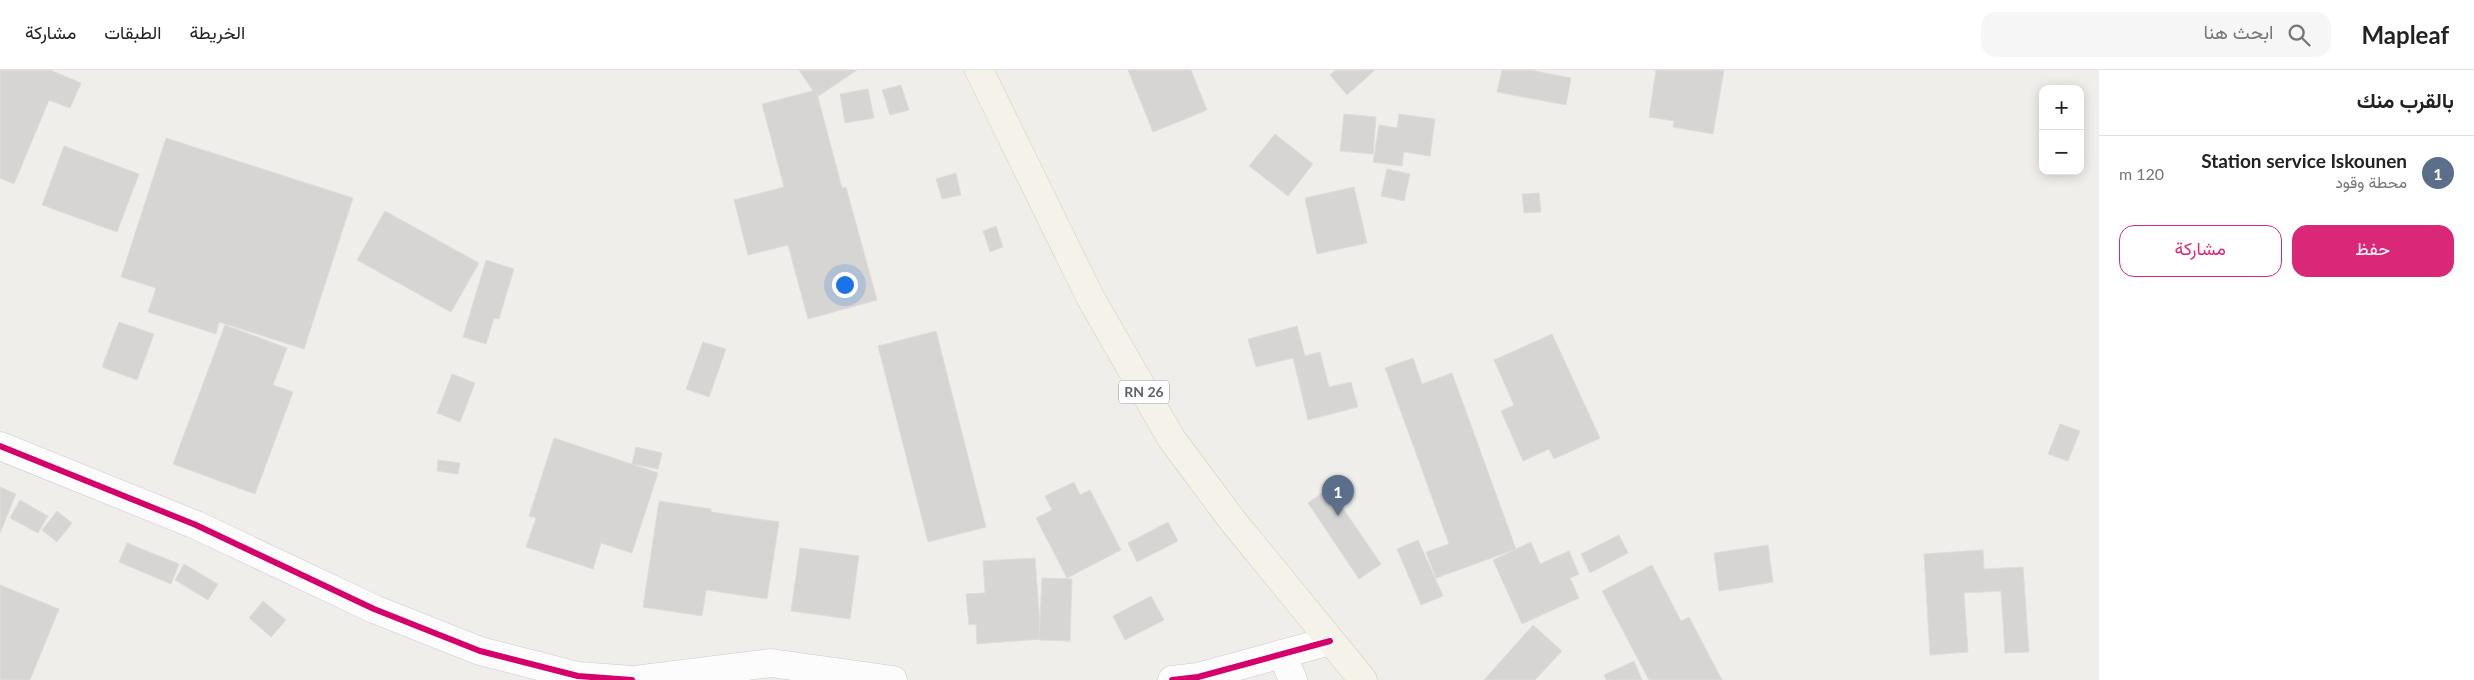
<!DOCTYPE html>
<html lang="ar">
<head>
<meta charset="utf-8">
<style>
  :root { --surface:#fff; --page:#f6f6f6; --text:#222; --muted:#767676; --line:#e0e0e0; --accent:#db2777 }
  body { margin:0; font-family:Lato,Vazirmatn,sans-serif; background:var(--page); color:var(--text); direction:rtl }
  .controls { position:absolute; right:15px; top:15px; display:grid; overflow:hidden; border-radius:10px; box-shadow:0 2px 12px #0003 }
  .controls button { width:45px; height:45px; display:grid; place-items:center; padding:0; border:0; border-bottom:1px solid var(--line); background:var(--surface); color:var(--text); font:25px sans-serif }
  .you { position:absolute; left:844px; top:214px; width:18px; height:18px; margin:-12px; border:4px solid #fff; border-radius:50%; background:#1a73e8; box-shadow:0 0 0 8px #1a73e833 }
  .badge { display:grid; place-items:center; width:32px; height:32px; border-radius:50%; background:var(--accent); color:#fff; font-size:16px; font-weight:700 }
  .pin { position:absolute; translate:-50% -41px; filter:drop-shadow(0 1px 2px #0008) }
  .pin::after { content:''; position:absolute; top:26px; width:18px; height:15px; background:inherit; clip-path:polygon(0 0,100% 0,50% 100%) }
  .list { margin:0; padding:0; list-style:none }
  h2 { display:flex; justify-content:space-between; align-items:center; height:65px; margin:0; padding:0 20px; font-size:21px }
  h2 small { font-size:16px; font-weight:400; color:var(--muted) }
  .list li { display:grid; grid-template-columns:32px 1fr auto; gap:15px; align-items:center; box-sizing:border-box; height:75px; padding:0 20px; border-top:1px solid var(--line) }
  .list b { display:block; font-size:19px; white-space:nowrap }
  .list p { margin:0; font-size:16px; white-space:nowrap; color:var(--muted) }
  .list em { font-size:16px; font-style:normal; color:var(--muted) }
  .actions { display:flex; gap:10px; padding:15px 20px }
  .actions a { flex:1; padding:11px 0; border:1px solid var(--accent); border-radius:15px; text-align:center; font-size:18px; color:var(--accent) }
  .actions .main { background:var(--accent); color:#fff }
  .icon { flex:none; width:28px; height:28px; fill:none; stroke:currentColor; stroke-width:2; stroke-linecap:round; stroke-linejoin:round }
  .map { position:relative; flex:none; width:2099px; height:610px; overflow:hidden; direction:ltr }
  header { display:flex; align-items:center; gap:30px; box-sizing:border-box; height:70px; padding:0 25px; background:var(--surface); border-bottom:1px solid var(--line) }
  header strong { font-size:24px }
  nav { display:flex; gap:28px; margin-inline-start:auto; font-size:18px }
  .search { width:350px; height:45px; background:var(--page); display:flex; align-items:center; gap:12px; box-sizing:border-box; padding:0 18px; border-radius:15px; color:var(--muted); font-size:19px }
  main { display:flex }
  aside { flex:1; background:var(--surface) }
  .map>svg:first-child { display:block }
  .building { fill:#d6d5d3; stroke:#deddd9 }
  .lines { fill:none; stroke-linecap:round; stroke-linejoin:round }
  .minor-casing { stroke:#cbcccc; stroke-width:29 }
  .major-casing { stroke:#d7ceb8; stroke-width:29 }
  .minor { stroke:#fdfcfc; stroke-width:28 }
  .major { stroke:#f4f2e9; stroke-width:28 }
  .cycleway-casing { stroke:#fff; stroke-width:9 }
  .cycleway { stroke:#d6006c; stroke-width:6 }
  .labels { text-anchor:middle; stroke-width:4.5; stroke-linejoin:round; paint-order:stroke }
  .shield { fill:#fff; stroke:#8f9295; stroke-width:1 }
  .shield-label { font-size:14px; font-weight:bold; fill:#5f6368 }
</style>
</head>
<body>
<header>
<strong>Mapleaf</strong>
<div class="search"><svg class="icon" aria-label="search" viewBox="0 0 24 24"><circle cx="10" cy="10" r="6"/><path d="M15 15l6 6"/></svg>ابحث هنا</div>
<nav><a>الخريطة</a><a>الطبقات</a><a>مشاركة</a></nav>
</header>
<main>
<aside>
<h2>بالقرب منك<small></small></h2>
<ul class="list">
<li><span class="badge" style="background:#5c6f8a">1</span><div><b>Station service Iskounen</b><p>محطة وقود</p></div><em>120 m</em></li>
</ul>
<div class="actions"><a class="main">حفظ</a><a>مشاركة</a></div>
</aside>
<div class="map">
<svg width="2099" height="610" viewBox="0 0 2099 610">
  <rect width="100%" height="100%" fill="#efeeea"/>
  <g class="building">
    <path d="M 0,0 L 50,0 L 81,13 L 70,38 L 49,30 L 14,114 L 0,108 Z"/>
    <path d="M 799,0 L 857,0 L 817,27 Z"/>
    <path d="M 1128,0 L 1191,0 L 1207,40 L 1153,62 Z"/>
    <path d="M 1336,0 L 1375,0 L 1347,25 L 1330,5 Z"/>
    <path d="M 1502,0 L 1530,0 L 1571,8 L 1566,35 L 1497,22 Z"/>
    <path d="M 1656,0 L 1724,0 L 1713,64 L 1673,57 L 1674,51 L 1649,47 Z"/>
    <path d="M 901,15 L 909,40 L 890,45 L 882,20 Z"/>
    <path d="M 868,19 L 874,48 L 845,53 L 840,24 Z"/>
    <path d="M 816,20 L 842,118 L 846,117 L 877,230 L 808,249 L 788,175 L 748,185 L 734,130 L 784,117 L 762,34 Z"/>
    <path d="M 1344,44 L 1376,47 L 1373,84 L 1340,81 Z"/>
    <path d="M 1399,44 L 1435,49 L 1430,86 L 1404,82 L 1402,96 L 1373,92 L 1379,55 L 1397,58 Z"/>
    <path d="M 1275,64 L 1313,94 L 1288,126 L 1249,96 Z"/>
    <path d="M 166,68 L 353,128 L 304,279 L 219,252 L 216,264 L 148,242 L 156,218 L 121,207 Z"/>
    <path d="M 64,76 L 139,104 L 117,162 L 42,135 Z"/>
    <path d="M 1387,99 L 1410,104 L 1404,131 L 1381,126 Z"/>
    <path d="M 956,103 L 961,125 L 942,129 L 936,109 Z"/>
    <path d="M 1354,117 L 1367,173 L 1317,184 L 1305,128 Z"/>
    <path d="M 1539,123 L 1541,142 L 1524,143 L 1522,124 Z"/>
    <path d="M 385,141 L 479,193 L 451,242 L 357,190 Z"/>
    <path d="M 996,156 L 1003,177 L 990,182 L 983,161 Z"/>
    <path d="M 486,190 L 514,199 L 499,249 L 494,248 L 486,274 L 463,267 Z"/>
    <path d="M 119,252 L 154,264 L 137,310 L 102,297 Z"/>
    <path d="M 225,255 L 287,278 L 273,315 L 293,322 L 255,424 L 173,394 Z"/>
    <path d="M 1297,256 L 1305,286 L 1320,282 L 1329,317 L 1351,312 L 1358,337 L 1308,350 L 1293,288 L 1256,297 L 1248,269 Z"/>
    <path d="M 936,261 L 986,457 L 928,472 L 878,276 Z"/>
    <path d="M 1552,264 L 1600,368 L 1554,389 L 1549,379 L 1523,391 L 1501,341 L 1514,335 L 1494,290 Z"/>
    <path d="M 703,272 L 726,279 L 709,327 L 686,319 Z"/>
    <path d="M 1413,288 L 1422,314 L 1452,303 L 1516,479 L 1436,508 L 1426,482 L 1449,474 L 1385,298 Z"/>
    <path d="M 452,304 L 475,313 L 460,352 L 437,343 Z"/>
    <path d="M 2060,354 L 2080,361 L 2068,391 L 2048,384 Z"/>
    <path d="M 554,368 L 658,403 L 632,483 L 601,473 L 593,499 L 526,477 L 536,448 L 529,446 Z"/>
    <path d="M 636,377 L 662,383 L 658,399 L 632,394 Z"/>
    <path d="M 438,390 L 460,393 L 458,404 L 437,401 Z"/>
    <path d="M 1074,412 L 1080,425 L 1090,420 L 1121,480 L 1067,508 L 1036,448 L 1052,440 L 1045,426 Z"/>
    <path d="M 0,417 L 16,424 L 0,463 Z"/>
    <path d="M 1329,418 L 1381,494 L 1359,509 L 1308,433 Z"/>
    <path d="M 20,430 L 48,446 L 38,463 L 10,448 Z"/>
    <path d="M 659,431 L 711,439 L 711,442 L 779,452 L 767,529 L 706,520 L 702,546 L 643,537 Z"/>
    <path d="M 57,441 L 72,453 L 57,472 L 42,460 Z"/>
    <path d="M 1168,452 L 1178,471 L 1137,492 L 1128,473 Z"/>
    <path d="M 1619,465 L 1628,483 L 1590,503 L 1581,484 Z"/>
    <path d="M 1418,470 L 1443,526 L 1421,535 L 1397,479 Z"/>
    <path d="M 1531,472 L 1540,494 L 1569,481 L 1579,504 L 1570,508 L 1579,528 L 1522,554 L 1493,490 Z"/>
    <path d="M 127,473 L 179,494 L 171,514 L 119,492 Z"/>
    <path d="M 1768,475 L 1773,512 L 1719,521 L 1714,483 Z"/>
    <path d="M 800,478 L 859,486 L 850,549 L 791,541 Z"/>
    <path d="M 1983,480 L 1984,499 L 2023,497 L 2029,582 L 2005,583 L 2001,521 L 1964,523 L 1968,582 L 1930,585 L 1924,484 Z"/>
    <path d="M 1035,488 L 1041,569 L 977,574 L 976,554 L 969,555 L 966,524 L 985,523 L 983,491 Z"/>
    <path d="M 184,494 L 218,514 L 208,530 L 175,510 Z"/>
    <path d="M 1652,495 L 1681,551 L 1689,547 L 1722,610 L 1649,610 L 1602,521 Z"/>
    <path d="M 1042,508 L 1072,509 L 1070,571 L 1039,570 Z"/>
    <path d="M 0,515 L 59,539 L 30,610 L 0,610 Z"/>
    <path d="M 1151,526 L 1164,550 L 1125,570 L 1113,546 Z"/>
    <path d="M 263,531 L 286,550 L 271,567 L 249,548 Z"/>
    <path d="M 1533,555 L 1562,581 L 1535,610 L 1484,610 Z"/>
    <path d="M 1634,591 L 1642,610 L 1606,610 L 1604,605 Z"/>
  </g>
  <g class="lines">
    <defs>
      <g id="minor">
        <path d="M 0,376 L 196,455 L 374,539 L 480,581 L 578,606 L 632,610"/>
        <path d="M 1282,584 L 1293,610"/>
        <path d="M 635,610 L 771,593 L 893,610"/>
        <path d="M 1172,610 L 1198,607 L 1330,571"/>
      </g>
      <path id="major" d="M 979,0 L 1090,227 L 1171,368 L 1232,450 L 1363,610"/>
    </defs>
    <use href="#minor" class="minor-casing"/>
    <use href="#major" class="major-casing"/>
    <use href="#minor" class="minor"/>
    <use href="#major" class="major"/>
    <defs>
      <g id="cycleway">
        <path d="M 0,376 L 196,455 L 374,539 L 480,581 L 578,606 L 632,610"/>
        <path d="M 1172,610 L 1198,607 L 1330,571"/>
      </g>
    </defs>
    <use href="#cycleway" class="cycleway-casing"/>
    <use href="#cycleway" class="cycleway"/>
  </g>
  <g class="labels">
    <rect class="shield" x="1119" y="310.5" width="50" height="23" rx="4"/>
    <g class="shield-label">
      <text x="1144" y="327">RN 26</text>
    </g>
  </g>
</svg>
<div class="controls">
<button>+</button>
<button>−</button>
</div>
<div class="you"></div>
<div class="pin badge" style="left:1338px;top:446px;background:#5c6f8a">1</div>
</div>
</main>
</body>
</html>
